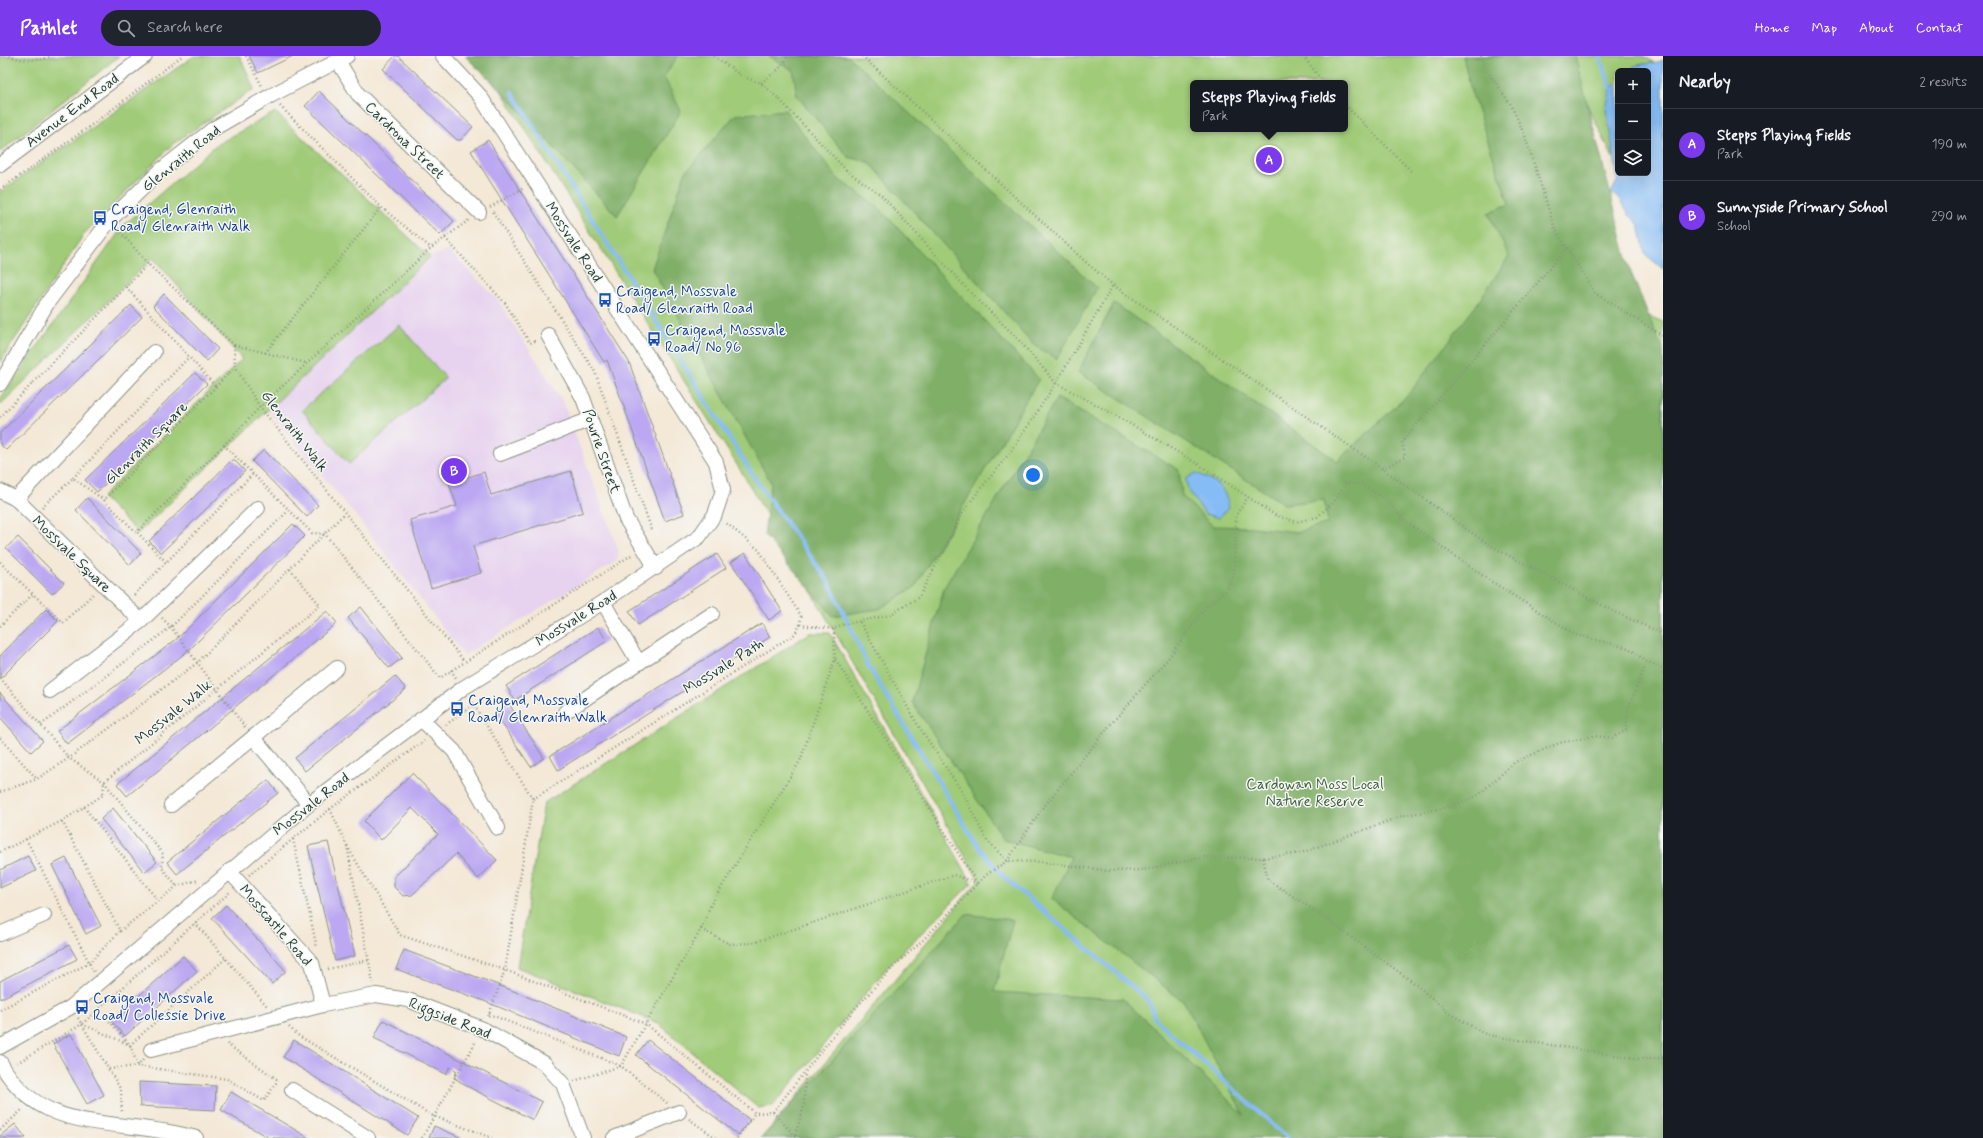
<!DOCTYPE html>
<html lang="en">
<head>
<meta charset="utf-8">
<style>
  :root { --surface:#171b24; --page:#20242c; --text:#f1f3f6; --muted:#9ea1a6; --line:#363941; --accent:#7c3aed }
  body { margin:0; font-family:Mynerve,sans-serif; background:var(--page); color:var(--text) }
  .controls { position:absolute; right:12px; top:12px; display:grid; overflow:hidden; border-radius:6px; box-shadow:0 4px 16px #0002 }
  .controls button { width:36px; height:36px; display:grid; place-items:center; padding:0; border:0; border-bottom:1px solid var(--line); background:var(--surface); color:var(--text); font:20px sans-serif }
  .you { position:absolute; left:1033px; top:419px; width:14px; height:14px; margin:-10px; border:3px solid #fff; border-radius:50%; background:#1a73e8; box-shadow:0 0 0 6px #1a73e833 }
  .badge { display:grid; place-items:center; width:26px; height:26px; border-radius:50%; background:var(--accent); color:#fff; font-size:13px; font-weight:700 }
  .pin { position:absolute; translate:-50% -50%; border:2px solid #fff; box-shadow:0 1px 4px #0006 }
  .popup { position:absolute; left:1190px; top:24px; width:158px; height:52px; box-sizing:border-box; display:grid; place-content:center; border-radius:6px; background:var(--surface); filter:drop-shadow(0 1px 3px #0005); font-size:13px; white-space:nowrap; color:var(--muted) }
  .popup b { font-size:15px; color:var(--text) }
  .popup::after { content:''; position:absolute; left:50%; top:100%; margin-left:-8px; border:8px solid transparent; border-top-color:var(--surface) }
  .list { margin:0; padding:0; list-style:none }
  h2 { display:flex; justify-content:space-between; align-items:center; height:52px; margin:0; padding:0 16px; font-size:17px }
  h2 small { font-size:13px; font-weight:400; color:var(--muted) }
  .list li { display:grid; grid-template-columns:26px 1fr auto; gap:12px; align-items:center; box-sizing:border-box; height:72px; padding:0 16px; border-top:1px solid var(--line) }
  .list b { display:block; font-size:15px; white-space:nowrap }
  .list p { margin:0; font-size:13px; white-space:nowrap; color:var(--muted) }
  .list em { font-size:13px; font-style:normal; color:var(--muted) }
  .icon { flex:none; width:22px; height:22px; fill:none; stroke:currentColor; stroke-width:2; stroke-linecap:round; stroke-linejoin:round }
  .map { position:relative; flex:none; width:1663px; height:1082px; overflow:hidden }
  header { display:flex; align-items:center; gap:24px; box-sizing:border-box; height:56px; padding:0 20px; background:var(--accent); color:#fff }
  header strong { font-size:19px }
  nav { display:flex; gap:22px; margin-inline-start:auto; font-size:14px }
  .search { width:280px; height:36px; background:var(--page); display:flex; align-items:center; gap:10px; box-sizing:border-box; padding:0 14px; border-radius:22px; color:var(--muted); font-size:15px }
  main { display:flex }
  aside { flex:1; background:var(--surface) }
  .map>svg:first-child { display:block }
  .built { fill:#e7d2ef }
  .green { fill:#a0cb78; stroke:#608456; fill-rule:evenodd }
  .forest { fill:#80af68; stroke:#50764e }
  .water { fill:#86bcf5; stroke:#527c94 }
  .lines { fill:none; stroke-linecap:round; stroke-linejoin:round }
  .stream { stroke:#86bcf5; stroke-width:4 }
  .building { fill:#bba7f2 }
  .minor-casing { stroke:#8a9285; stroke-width:16 }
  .path { stroke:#8a9285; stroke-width:2.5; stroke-dasharray:1 3; stroke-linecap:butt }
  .minor { stroke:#fff; stroke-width:14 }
  .labels { text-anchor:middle; stroke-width:3; stroke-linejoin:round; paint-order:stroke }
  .street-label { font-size:15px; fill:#1f3d34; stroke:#f6f6f2 }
  .transit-label { font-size:15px; fill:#164399; stroke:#f6f6f2; text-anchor:start }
  .park-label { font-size:15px; fill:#3f6045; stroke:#f6f6f2 }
</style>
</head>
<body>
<header>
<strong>Pathlet</strong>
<div class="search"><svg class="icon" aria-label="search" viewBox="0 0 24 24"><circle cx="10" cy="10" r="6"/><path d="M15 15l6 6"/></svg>Search here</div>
<nav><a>Home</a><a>Map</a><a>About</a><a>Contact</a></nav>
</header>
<main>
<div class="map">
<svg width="1663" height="1082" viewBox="0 0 1663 1082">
  <rect width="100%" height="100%" fill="#f6f6f2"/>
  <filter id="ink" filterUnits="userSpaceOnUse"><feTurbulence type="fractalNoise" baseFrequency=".025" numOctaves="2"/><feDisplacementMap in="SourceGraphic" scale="8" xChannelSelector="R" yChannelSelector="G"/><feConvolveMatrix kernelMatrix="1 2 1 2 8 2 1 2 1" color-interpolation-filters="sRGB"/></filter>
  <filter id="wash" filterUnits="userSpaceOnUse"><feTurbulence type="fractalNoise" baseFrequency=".012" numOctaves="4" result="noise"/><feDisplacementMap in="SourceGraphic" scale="16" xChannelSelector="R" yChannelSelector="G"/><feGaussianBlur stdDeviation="0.9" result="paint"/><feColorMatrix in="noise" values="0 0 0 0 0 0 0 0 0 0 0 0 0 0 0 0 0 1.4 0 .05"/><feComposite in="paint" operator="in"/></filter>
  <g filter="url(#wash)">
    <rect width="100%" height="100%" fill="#f4e8d6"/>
    <path class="built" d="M 448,194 L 497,243 L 563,346 L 619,496 L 617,505 L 464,599 L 356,460 L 268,354 L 430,201 Z"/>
    <g class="green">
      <path d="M 0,0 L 119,0 L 0,96 Z"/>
      <path d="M 194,0 L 240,0 L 254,33 L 174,87 L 84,178 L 0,306 L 0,136 Z"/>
      <path d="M 465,0 L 1643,0 L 1654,6 L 1634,10 L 1629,15 L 1618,15 L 1618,26 L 1611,33 L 1613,102 L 1566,5 L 1536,212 L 1663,266 L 1663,1082 L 762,1082 L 979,824 L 744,420 L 500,33 ZM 1193,27 L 1345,27 L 1345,73 L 1193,73 Z"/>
      <path d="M 275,56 L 430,201 L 138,477 L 102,441 L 242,303 L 153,202 L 0,349 L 0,343 L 124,169 L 216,89 Z"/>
      <path d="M 399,269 L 446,322 L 349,408 L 302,354 Z"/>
      <path d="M 810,577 L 830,577 L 972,827 L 891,907 L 773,1050 L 758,1052 L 658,967 L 517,911 L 544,747 Z"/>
    </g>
    <g class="forest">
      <path d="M 465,0 L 678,0 L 664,21 L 681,55 L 617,160 L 500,33 Z"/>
      <path d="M 769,0 L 848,0 L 1097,232 L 1057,303 L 1035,290 L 869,106 L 848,101 L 797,40 L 793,14 Z"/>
      <path d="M 1463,0 L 1575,0 L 1630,214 L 1663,295 L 1663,1082 L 761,1082 L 966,858 L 1013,864 L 994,936 L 1123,943 L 1244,1059 L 1184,946 L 1052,843 L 1071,801 L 1003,783 L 912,646 L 944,532 L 1057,342 L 1179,414 L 1182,440 L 1213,470 L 1252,471 L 1298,476 L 1328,467 L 1324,444 L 1284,448 L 1078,316 L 1114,247 L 1337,405 L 1408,339 L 1475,251 L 1509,200 L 1488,157 L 1509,148 L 1471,35 Z"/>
      <path d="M 785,54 L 838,123 L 878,151 L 1039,323 L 915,531 L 879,553 L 833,560 L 764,479 L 771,427 L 652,213 L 685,117 L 735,59 Z"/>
    </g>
    <g class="water">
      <path d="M 1663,5 L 1663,213 L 1645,198 L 1639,169 L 1629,159 L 1619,143 L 1611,137 L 1618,124 L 1606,53 L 1611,32 L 1618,26 L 1618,117 L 1648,117 L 1648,15 L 1629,15 L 1634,10 Z"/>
      <path d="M 1196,417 C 1215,425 1224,429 1229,451 L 1219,462 L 1205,458 L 1188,433 L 1186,423 Z"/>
    </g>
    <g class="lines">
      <g class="stream">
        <path d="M 1599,0 L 1611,32"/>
        <path d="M 512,36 L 756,424 L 829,526 L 869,611 L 979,792 L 1005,822 L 1149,945 L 1155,963 L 1288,1082"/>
      </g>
    </g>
    <g id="blocks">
      <g class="building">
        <path d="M 249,0 L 293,0 L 258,17 Z"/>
        <path d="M 395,0 L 398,0 L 473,71 L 461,84 L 457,84 L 383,13 Z"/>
        <path d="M 319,35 L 454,165 L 440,179 L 305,50 Z"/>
        <path d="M 488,84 L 629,306 L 684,458 L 665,465 L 607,304 L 604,306 L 471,95 Z"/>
        <path d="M 164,238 L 218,293 L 207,305 L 153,250 Z"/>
        <path d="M 131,249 L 142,261 L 6,394 L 0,388 L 0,377 Z"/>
        <path d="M 195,317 L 207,328 L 97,436 L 85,424 Z"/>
        <path d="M 264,394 L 318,449 L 307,461 L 252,405 Z"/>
        <path d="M 233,403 L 245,415 L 161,497 L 149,485 Z"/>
        <path d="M 571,415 L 583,456 L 473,490 L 481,517 L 431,532 L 410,464 L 457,450 L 449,427 L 484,416 L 491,439 Z"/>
        <path d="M 87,442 L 141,497 L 130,509 L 76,454 Z"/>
        <path d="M 293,468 L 305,480 L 189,594 L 67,688 L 57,675 L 178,582 Z"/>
        <path d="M 18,481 L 64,527 L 52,538 L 6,492 Z"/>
        <path d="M 745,497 L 782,555 L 769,564 L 731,506 Z"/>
        <path d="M 717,498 L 726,512 L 638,569 L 629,555 Z"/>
        <path d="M 361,551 L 402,602 L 389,612 L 348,562 Z"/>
        <path d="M 46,553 L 58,565 L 0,623 L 0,600 Z"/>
        <path d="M 327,555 L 337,567 L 127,740 L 117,728 Z"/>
        <path d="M 762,567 L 770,581 L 558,714 L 550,700 Z"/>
        <path d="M 598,571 L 607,585 L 515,644 L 506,630 Z"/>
        <path d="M 395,620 L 406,633 L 305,715 L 295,702 Z"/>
        <path d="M 0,637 L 43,685 L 31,696 L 0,661 Z"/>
        <path d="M 509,648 L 544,702 L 531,711 L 495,657 Z"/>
        <path d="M 412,717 L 497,804 L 478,823 L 456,798 L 412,839 L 403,840 L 394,831 L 394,821 L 438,778 L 412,752 L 381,784 L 364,765 Z"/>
        <path d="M 268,724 L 278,737 L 177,818 L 167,806 Z"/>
        <path d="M 113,752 L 157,806 L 144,816 L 101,763 Z"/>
        <path d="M 328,786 L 355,900 L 335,905 L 308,790 Z"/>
        <path d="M 28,800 L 36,815 L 0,832 L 0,814 Z"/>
        <path d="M 66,802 L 101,870 L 86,878 L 52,809 Z"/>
        <path d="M 226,849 L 286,915 L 272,928 L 212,862 Z"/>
        <path d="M 69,889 L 77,903 L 0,943 L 0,925 Z"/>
        <path d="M 404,894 L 506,932 L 626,981 L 619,1000 L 484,945 L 396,913 Z"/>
        <path d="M 183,900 L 197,915 L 125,980 L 111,965 Z"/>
        <path d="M 383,964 L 542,1046 L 533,1064 L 461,1027 L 461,1026 L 454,1022 L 457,1015 L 450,1011 L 446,1018 L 374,982 Z"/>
        <path d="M 71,978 L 104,1039 L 87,1048 L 53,988 Z"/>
        <path d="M 294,984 L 418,1062 L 407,1079 L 283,1001 Z"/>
        <path d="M 648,984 L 750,1064 L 738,1079 L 636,999 Z"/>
        <path d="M 139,1026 L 216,1030 L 215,1054 L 140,1050 Z"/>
        <path d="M 231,1036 L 309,1082 L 269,1082 L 221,1054 Z"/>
        <path d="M 15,1068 L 26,1082 L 0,1082 L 0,1080 Z"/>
        <path d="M 434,1070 L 462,1082 L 429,1082 Z"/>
      </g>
    </g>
  </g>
  <g filter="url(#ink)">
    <use href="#blocks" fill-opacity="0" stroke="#8a9285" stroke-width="1"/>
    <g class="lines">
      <defs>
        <g id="minor">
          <path d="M 338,5 L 358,38 L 479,156"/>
          <path d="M 0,109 L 145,0"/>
          <path d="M 548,279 L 583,342 L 626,463 L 656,512"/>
          <path d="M 0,328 L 48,246 L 110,164 L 161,114 L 213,73 L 270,40 L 347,0"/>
          <path d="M 500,398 L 591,363"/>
          <path d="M 0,435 L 16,443 L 141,565"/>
          <path d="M 16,443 L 154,296"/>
          <path d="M 603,546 L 639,607"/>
          <path d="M 50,635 L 141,565 L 258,452"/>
          <path d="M 565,656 L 712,558"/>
          <path d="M 421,663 L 454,695 L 498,772"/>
          <path d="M 253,681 L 309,748"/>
          <path d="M 171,749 L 337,612"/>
          <path d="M 229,815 L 312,907 L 323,949"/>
          <path d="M 0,878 L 44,859"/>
          <path d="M 0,991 L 71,951 L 309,748 L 463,632 L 603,546 L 699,481 L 715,458 L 723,434 L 716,406 L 480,40 L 443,0"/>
          <path d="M 151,994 L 323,949 L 376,939 L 408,944 L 483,973 L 544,1007 L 563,1028 L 583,1082"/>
          <path d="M 0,1006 C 42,1082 116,1060 196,1082"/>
          <path d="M 292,1034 L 368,1082"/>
          <path d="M 614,1082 L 679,1056"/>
        </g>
      </defs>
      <use href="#minor" class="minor-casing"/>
      <g class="path">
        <path d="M 9,0 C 23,5 37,6 52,0"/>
        <path d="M 246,0 L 262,30"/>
        <path d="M 714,0 L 743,21 L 761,27 L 778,42 L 847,115 L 881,139 L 969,235 L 1016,281 L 1056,327 L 1117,360 L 1206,413 L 1275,459 L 1296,466 L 1317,461 L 1334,446 L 1346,427 L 1361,428 L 1385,443 L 1405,465 L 1489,524 L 1576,579 L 1629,592 L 1647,606 L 1663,612"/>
        <path d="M 862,0 L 1089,209 L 1113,229 L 1373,406 L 1489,489 L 1617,557 L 1663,578"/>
        <path d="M 1303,0 L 1324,27"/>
        <path d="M 1481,0 L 1484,10 L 1511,49 L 1525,80 L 1555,173 L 1595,237 L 1663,280"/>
        <path d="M 761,27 L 779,13 L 788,0"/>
        <path d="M 1345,49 L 1411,115"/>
        <path d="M 280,50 L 381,151 L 431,192"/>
        <path d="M 0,134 L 93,68 L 182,0"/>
        <path d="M 490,151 L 524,132"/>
        <path d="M 493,156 L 595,316 L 651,472 L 650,476"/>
        <path d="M 118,173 L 148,208 L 234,289 L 235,311 L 260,351 L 464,605"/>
        <path d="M 445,182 L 505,247 L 530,287 L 537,284"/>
        <path d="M 126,231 L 217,332"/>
        <path d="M 234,289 L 306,307"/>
        <path d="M 265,297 L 381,151"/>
        <path d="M 0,361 L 148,208"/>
        <path d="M 224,389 L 312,477 L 325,478 L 440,622 L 633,498"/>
        <path d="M 1382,413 L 1405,401 L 1402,386 L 1567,192"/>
        <path d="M 73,422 L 189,301"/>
        <path d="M 42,451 L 73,422 L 104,444"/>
        <path d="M 136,476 L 104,444 L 235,311"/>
        <path d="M 0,506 L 63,567 L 94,537"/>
        <path d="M 166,506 L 137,476 L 224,389 L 260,351 L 431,192 L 469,164"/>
        <path d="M 134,539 L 253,418"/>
        <path d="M 162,562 L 171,571 L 245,671"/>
        <path d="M 860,566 L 916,666 L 962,736 L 986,783 L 1007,805 L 1043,806 L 1108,815 L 1143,814 L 1204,801 L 1263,802 L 1301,797 L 1402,760 L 1453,750 L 1477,740 L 1515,706 L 1559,687 L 1595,680 L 1613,682 L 1626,674 L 1628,653 L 1647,606"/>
        <path d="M 800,569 L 834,573 L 841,569 L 890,559 L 919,541 L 967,450 L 1012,394 L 1056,327 L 1113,229"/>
        <path d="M 0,570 L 33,538"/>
        <path d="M 451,614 L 456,622"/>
        <path d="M 0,622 L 69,702 L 104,726 L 163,798 L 162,812 L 177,830"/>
        <path d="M 470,643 L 533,743 L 505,914 L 488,961"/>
        <path d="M 41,669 L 171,571 L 289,454"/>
        <path d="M 446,669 L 473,649"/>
        <path d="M 0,682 L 37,723"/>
        <path d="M 0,736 L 37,723 L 69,702 L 197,607 L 345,457"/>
        <path d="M 533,743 L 795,578 L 800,569 L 801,560 L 759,494 L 725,466"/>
        <path d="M 84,751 L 159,846"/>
        <path d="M 330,753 L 347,790 L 373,927"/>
        <path d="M 26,783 L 94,916"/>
        <path d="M 293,783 L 317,892"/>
        <path d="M 347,790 L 400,879 L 505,914 L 646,968 L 755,1057 L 773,1056 L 852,956 L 892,912 L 923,884 L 986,819 L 1007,805 L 1042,753 L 1110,669 L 1166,605 L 1206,551 L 1226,534 L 1234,519 L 1236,459 L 1248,441"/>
        <path d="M 0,796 L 62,765 L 103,739 L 104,726 L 320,549 L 290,513"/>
        <path d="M 1263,802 L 1268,824 L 1314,854 L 1414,927 L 1449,957 L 1487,979 L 1639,1003 L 1663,1002"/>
        <path d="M 249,819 L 330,753 L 424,685"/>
        <path d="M 195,867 L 267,950"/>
        <path d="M 701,873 L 729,888 L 753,887 L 954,819 L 977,827 L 835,603"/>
        <path d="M 120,875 L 177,830 L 198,824"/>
        <path d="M 328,913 L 369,904"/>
        <path d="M 99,953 L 130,989 L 138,1010 L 227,1023 L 264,1045 L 278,1024"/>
        <path d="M 0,954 L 89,907 L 120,875 L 62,765"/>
        <path d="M 489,958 L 621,1010 L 667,1047"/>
        <path d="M 78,962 L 121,1034 L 122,1057"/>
        <path d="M 82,968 L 130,989 L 226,902"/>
        <path d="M 289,971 L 299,980 L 431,1059 L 492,1082"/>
        <path d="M 227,988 L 278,1024"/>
        <path d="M 17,1007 L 82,968 L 230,836"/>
        <path d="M 109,1013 L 138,1010 L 143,1004"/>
        <path d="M 574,1025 L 621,1010 L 701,873 L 711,848 L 800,705 L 835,603 L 834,573"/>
        <path d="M 773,1056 L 797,1082"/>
        <path d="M 689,1063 L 716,1082"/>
        <path d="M 0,1074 L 23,1053"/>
        <path d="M 795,1079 L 804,1050 L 805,1017"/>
        <path d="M 422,1082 L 476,985"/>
        <path d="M 737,1082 L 755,1057"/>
      </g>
      <use href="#minor" class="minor"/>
    </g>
  </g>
  <defs>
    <symbol id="bus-bare" viewBox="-9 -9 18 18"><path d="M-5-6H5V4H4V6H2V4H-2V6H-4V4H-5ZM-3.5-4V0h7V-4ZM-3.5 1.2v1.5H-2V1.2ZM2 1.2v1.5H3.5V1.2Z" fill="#1a4fb4" stroke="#f6f6f2" stroke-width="2.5" paint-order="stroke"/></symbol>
  </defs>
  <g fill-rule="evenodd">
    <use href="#bus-bare" x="90" y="152" width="20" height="20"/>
    <use href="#bus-bare" x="595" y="234" width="20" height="20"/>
    <use href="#bus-bare" x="644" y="273" width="20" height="20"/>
    <use href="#bus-bare" x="447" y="643" width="20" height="20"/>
    <use href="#bus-bare" x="72" y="941" width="20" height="20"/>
  </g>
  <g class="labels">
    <g class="street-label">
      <text transform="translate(72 54) rotate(-37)" y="5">Avenue End Road</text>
      <text transform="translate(405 84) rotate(44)" y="5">Cardrona Street</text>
      <text transform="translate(181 102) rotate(-39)" y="5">Glenraith Road</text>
      <text transform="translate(574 186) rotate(57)" y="5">Mossvale Road</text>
      <text transform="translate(295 375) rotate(52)" y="5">Glenraith Walk</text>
      <text transform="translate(146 387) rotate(-45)" y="5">Glenraith Square</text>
      <text transform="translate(602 395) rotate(71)" y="5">Powrie Street</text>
      <text transform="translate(72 498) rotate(44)" y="5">Mossvale Square</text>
      <text transform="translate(576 562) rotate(-32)" y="5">Mossvale Road</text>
      <text transform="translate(723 610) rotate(-32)" y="5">Mossvale Path</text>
      <text transform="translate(173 656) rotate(-39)" y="5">Mossvale Walk</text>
      <text transform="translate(311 748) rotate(-38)" y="5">Mossvale Road</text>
      <text transform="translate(276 869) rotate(49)" y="5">Mosscastle Road</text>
      <text transform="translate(450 962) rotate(22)" y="5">Riggside Road</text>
    </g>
    <g class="transit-label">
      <text x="111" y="158">Craigend, Glenraith<tspan x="111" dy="17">Road/ Glenraith Walk</tspan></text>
      <text x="616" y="240">Craigend, Mossvale<tspan x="616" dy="17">Road/ Glenraith Road</tspan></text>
      <text x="665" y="279">Craigend, Mossvale<tspan x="665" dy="17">Road/ No 96</tspan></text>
      <text x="468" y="649">Craigend, Mossvale<tspan x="468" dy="17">Road/ Glenraith Walk</tspan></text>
      <text x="93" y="947">Craigend, Mossvale<tspan x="93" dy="17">Road/ Collessie Drive</tspan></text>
    </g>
    <g class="park-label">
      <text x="1315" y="733">Cardowan Moss Local<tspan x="1315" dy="17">Nature Reserve</tspan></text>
    </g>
  </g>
</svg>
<div class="controls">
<button>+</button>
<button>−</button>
<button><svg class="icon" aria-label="layers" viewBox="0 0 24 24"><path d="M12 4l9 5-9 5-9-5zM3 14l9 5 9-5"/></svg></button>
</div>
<div class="you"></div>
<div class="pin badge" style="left:1269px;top:104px">A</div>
<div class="popup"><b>Stepps Playing Fields</b>Park</div>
<div class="pin badge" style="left:454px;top:415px">B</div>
</div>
<aside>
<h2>Nearby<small>2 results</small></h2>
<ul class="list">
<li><span class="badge">A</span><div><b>Stepps Playing Fields</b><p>Park</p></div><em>190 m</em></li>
<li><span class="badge">B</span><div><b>Sunnyside Primary School</b><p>School</p></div><em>290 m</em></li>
</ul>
</aside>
</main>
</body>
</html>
